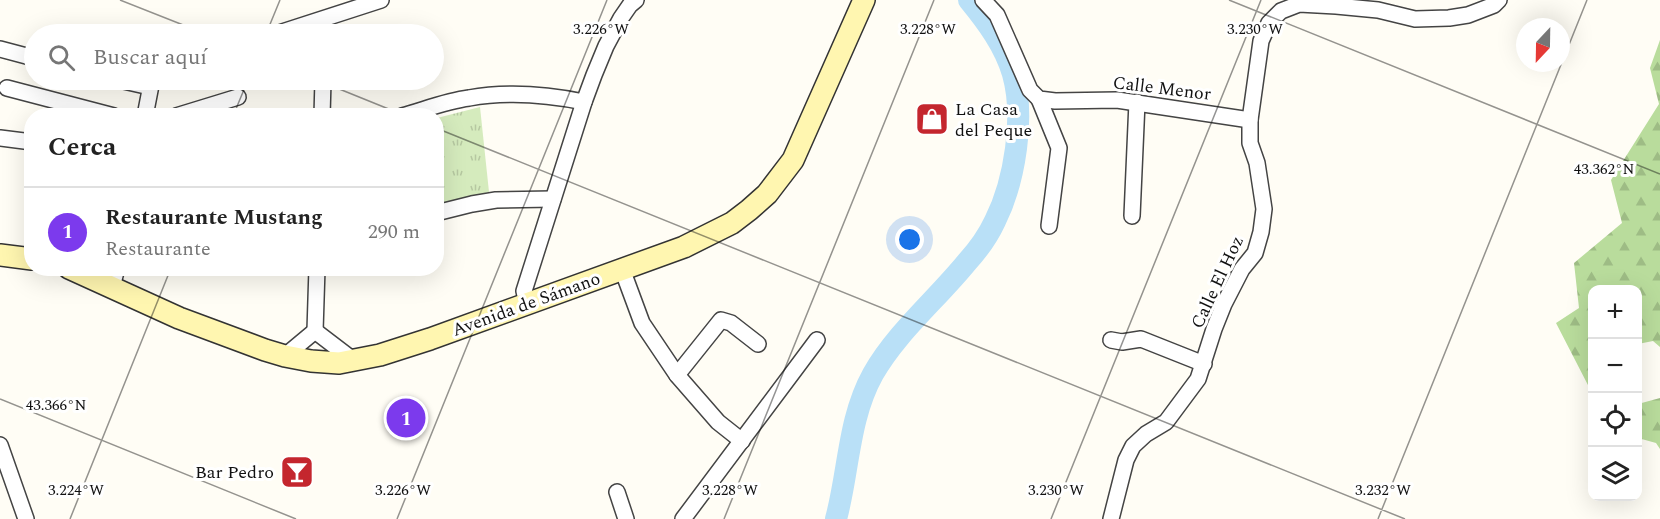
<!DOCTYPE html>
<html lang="es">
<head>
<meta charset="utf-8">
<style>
  :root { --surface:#fff; --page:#f6f6f6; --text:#222; --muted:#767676; --line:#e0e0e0; --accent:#7c3aed }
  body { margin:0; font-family:Spectral,serif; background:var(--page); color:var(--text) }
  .controls { position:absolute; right:18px; bottom:18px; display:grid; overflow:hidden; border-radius:12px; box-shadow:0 6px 24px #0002 }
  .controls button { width:54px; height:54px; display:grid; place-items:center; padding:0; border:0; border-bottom:2px solid var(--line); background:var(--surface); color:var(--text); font:30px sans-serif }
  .compass { position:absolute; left:1516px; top:18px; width:54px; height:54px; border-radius:50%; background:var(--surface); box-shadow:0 6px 24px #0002; rotate:202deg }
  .you { position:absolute; left:910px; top:240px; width:21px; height:21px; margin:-15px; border:4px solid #fff; border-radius:50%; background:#1a73e8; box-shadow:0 0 0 9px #1a73e833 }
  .badge { display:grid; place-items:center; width:39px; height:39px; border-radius:50%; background:var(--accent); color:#fff; font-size:20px; font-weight:700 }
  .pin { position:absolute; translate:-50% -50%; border:3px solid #fff; box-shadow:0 2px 6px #0006 }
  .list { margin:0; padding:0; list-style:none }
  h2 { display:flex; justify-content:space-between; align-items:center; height:78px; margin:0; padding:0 24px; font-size:26px }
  h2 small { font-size:20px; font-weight:400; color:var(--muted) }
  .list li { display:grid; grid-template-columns:39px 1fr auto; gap:18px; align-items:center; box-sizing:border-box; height:90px; padding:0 24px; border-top:2px solid var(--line) }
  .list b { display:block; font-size:22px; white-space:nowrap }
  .list p { margin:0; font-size:20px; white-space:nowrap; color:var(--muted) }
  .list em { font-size:20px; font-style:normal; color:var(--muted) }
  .icon { flex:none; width:33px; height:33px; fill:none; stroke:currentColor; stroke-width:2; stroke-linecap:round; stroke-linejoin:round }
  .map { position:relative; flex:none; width:1660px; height:519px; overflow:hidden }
  .search { position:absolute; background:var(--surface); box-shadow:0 6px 24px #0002; left:24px; top:24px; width:420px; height:66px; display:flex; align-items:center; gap:15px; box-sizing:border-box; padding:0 21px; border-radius:33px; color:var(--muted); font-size:22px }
  .panel { position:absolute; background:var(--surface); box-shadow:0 6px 24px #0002; left:24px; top:108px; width:420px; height:168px; border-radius:24px }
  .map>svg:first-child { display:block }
  .forest { fill:url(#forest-firs) }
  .park { fill:url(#park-tufts) }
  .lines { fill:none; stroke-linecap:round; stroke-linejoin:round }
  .river { stroke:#b9e0f7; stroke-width:22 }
  .street-casing { stroke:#444; stroke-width:18 }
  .secondary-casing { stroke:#333; stroke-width:24 }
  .street { stroke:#fff; stroke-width:15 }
  .secondary { stroke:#fff6b0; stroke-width:21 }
  .ticks { fill:none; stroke:#111; stroke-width:1.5; stroke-opacity:0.45 }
  .labels { text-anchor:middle; stroke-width:6; stroke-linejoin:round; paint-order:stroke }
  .street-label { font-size:18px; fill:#111; stroke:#fff }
  .poi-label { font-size:18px; fill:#111; stroke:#fff; text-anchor:start }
  .ticks-label { font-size:15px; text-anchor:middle; fill:#111; stroke:#fff; stroke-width:6; stroke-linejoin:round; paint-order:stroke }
</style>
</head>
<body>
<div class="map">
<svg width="1660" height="519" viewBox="0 0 1660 519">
  <defs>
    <pattern id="forest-firs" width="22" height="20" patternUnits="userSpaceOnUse" patternTransform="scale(1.5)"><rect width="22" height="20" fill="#b9dc9c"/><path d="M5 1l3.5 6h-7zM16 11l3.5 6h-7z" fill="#9ebc85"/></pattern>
    <pattern id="park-tufts" width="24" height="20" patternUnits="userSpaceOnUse" patternTransform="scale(1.5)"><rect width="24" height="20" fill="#d5ebbd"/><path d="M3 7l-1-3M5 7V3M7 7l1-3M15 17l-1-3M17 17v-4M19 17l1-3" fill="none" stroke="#b6c8a1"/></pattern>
  </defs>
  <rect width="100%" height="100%" fill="#fffdf5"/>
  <g class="forest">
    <path d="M 1660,40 L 1660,347 L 1653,341 L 1638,344 L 1638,290 L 1592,290 L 1592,385 L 1590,389 L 1556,323 L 1579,308 L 1574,263 L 1622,223 L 1611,180 L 1659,104 L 1650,68 Z"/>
    <path d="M 1660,398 L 1660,449 L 1656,443 L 1638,438 L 1638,404 Z"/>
  </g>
  <path class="park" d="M 480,107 L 489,192 L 437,205 L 437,118 Z"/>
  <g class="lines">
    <path class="river" d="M 836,519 C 849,471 848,419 873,374 C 897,332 936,300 967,262 C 978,250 988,236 995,221 C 1015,181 1025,117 1013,74 C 1005,46 987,22 969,0"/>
    <defs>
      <g id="street">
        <path d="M 983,0 L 997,15 L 1030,90 L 1039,99 L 1055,101 L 1117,100 L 1250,120"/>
        <path d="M 276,34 L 381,0"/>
        <path d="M 0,49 L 34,58"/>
        <path d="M 119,80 L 150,87"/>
        <path d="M 7,88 L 114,116"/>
        <path d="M 1039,99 L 1059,148 L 1049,226"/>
        <path d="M 145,116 L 152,80"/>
        <path d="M 176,116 L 238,97"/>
        <path d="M 322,116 L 323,80"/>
        <path d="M 402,116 C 424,110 446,101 469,98 C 508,91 545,94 584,102"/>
        <path d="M 0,138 L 32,142"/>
        <path d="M 436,213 L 472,204 L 496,200 L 553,199"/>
        <path d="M 1132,216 L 1137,102"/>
        <path d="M 622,269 L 642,323 L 677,375 L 718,422 L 742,441"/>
        <path d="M 112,287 L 117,268"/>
        <path d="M 527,304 L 524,291 L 584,102 L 594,75 L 606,46 L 621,18 L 630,5 L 636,0"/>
        <path d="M 315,331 L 317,268"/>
        <path d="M 315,331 L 353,360"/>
        <path d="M 1111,340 L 1122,342 L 1141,339 L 1204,364"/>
        <path d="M 285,356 L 315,331"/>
        <path d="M 677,375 L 721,320 L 731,323 L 758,344"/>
        <path d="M 0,445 L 26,519"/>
        <path d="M 617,492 L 626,519"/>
        <path d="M 683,519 L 817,340"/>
        <path d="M 1111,519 L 1126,460 L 1133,446 L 1146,434 L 1166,422 L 1198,379 L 1214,329 L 1224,304 L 1242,269 L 1255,253 L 1261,232 L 1264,209 L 1257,163 L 1250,143 L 1250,120 L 1261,41 L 1269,23 L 1281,11 L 1299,4 L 1336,6 L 1378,10 L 1415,19 L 1449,18 L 1468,15 L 1494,5 L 1499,0"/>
      </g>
      <g id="secondary">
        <path d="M 0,255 L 32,259"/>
        <path d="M 69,268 L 179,318 L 265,350 L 285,356 L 311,361 L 339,363 L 380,355 L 430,339 L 684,247 L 732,223 L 749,210 L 767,194 L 793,160 L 864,0"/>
      </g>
    </defs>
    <use href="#street" class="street-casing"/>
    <use href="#secondary" class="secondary-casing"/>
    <use href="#street" class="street"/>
    <use href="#secondary" class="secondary"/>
  </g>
  <path class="ticks" d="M 120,0 L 206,34M 1229,0 L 1660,174M 266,34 L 280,0M 317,80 L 406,116M 233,116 L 248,80M 436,128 L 1405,519M 0,399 L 296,519M 70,519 L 171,268M 397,519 L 607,0M 724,519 L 934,0M 1051,519 L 1261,0M 1378,519 L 1587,0"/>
  <defs>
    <symbol id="shop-square" viewBox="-11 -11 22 22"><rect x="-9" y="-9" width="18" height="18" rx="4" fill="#c4262e" stroke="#fff"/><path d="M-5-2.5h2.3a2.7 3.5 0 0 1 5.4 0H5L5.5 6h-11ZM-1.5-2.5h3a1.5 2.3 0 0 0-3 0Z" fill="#fff"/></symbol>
    <symbol id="bar-square" viewBox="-11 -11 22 22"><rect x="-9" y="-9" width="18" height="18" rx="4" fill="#c4262e" stroke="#fff"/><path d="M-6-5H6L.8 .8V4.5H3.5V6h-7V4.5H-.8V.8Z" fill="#fff"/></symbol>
  </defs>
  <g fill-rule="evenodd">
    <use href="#shop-square" x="913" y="100" width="38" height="38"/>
    <use href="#bar-square" x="278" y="453" width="38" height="38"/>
  </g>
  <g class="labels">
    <g class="street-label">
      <text transform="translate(1162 88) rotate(7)" y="6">Calle Menor</text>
      <text transform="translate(1217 282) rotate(-65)" y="6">Calle El Hoz</text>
      <text transform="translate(526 304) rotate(-20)" y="6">Avenida de Sámano</text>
    </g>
    <g class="poi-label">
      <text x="955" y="115">La Casa<tspan x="955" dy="21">del Peque</tspan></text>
      <text x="274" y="478" text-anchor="end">Bar Pedro</text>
    </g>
  </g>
  <g class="ticks-label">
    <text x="601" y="34">3.226°W</text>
    <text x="928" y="34">3.228°W</text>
    <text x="1255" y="34">3.230°W</text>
    <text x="1604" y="174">43.362°N</text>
    <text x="56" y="410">43.366°N</text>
    <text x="76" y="495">3.224°W</text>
    <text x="403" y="495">3.226°W</text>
    <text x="730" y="495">3.228°W</text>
    <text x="1056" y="495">3.230°W</text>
    <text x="1383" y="495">3.232°W</text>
  </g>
</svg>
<div class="controls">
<button>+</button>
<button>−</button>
<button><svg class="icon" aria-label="locate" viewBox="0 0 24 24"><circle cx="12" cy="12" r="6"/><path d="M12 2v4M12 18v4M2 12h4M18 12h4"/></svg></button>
<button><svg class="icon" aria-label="layers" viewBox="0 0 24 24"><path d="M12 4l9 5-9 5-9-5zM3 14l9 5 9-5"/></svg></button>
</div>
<svg class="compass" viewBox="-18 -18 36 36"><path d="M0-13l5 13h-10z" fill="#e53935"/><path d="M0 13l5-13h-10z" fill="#767676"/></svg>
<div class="you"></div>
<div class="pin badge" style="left:406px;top:418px">1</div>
<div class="search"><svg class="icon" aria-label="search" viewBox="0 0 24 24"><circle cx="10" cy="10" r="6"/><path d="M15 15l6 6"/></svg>Buscar aquí</div>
<section class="panel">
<h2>Cerca<small></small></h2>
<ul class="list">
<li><span class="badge">1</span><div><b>Restaurante Mustang</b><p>Restaurante</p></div><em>290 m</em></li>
</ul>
</section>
</div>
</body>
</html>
